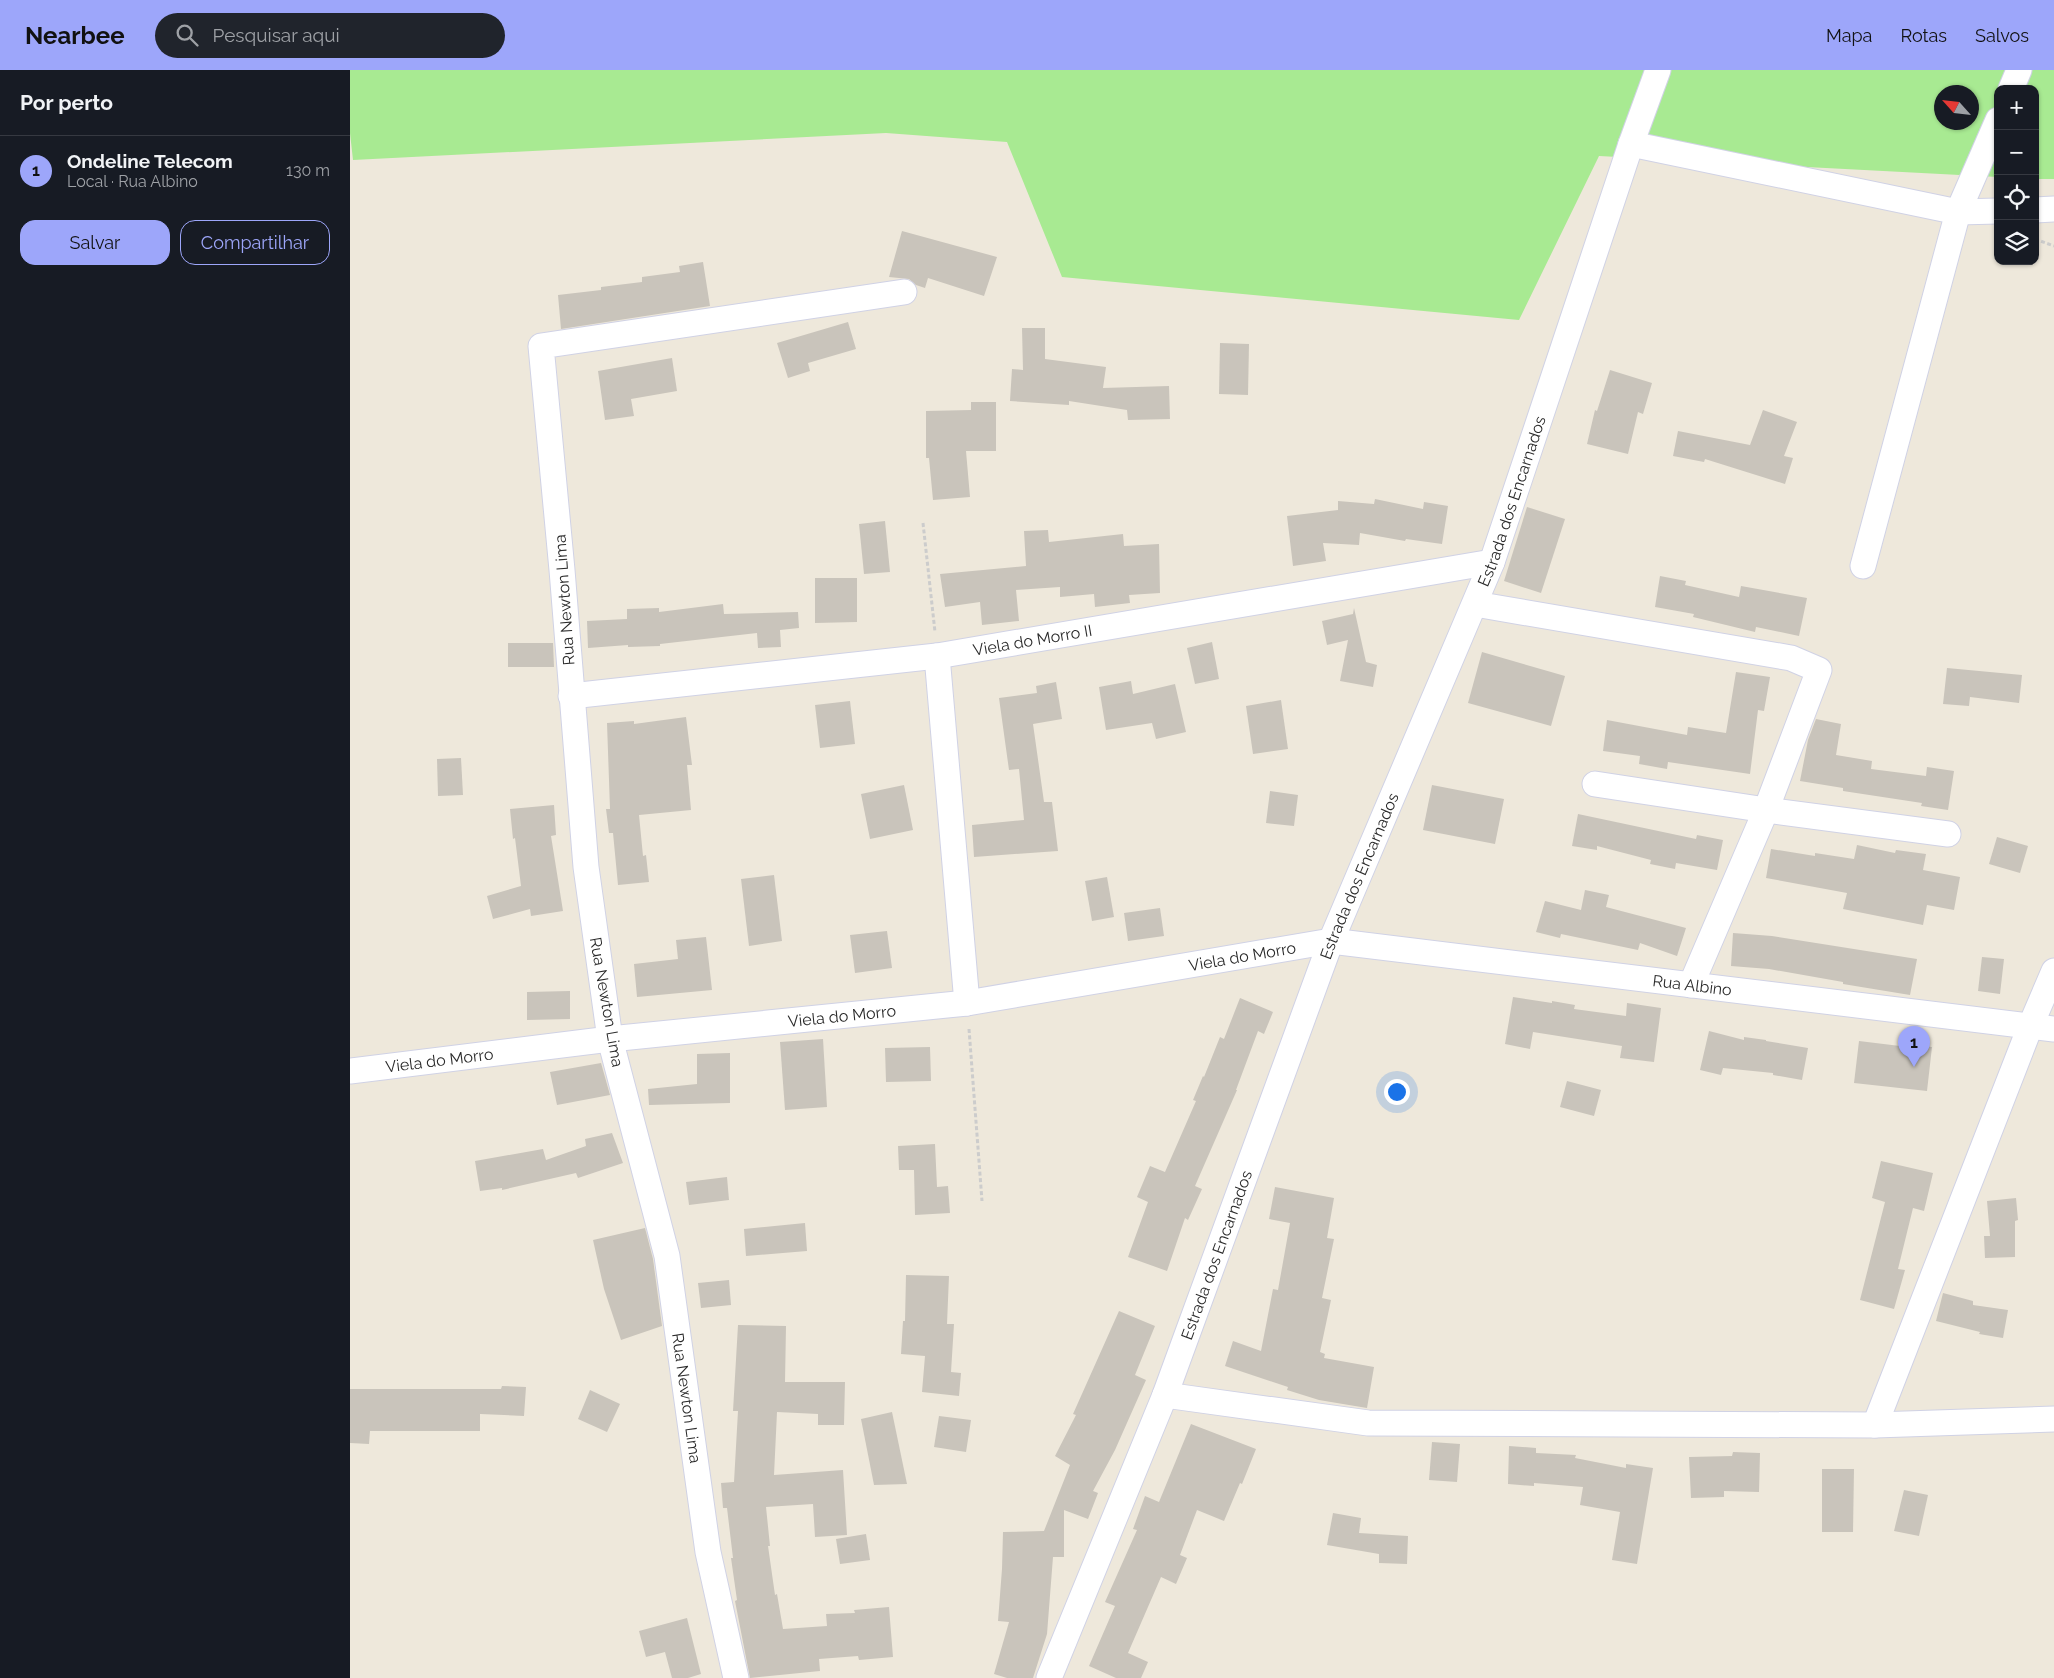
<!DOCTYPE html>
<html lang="pt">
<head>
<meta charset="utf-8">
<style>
  :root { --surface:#171b24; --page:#20242c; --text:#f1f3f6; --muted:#9ea1a6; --line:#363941; --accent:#9da6fa }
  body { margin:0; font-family:Raleway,sans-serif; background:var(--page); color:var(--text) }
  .controls { position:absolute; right:15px; top:15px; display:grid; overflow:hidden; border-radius:10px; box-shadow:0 1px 4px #0004 }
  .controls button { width:45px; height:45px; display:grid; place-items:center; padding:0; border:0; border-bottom:1px solid var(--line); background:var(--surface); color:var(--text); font:25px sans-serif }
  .compass { position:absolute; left:1584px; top:15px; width:45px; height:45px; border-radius:50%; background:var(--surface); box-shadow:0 1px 4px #0004; rotate:297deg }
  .you { position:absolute; left:1046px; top:1021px; width:18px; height:18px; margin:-12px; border:4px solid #fff; border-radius:50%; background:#1a73e8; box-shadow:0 0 0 8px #1a73e833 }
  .badge { display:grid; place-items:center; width:32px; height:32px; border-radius:50%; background:var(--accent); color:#111; font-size:16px; font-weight:700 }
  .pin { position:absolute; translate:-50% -41px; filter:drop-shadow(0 1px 2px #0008) }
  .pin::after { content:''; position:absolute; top:26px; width:18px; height:15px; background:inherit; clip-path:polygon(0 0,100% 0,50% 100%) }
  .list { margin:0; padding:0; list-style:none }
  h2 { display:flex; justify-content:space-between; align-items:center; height:65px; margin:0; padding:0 20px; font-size:21px }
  h2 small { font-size:16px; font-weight:400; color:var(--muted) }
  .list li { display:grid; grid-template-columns:32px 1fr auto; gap:15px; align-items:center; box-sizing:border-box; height:70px; padding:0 20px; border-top:1px solid var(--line) }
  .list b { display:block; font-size:19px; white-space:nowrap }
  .list p { margin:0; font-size:16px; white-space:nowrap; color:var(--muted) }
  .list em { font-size:16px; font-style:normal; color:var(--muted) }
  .actions { display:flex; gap:10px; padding:15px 20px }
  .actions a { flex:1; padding:11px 0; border:1px solid var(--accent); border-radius:15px; text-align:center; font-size:18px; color:var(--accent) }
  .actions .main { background:var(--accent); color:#111 }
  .icon { flex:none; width:28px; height:28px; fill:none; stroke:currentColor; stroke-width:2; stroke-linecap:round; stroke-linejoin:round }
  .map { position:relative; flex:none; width:1704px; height:1608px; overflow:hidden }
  header { display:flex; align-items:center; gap:30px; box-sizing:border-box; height:70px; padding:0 25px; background:var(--accent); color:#111 }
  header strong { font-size:24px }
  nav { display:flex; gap:28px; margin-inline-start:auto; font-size:18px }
  .search { width:350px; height:45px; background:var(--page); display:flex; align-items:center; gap:12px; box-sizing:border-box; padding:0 18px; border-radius:28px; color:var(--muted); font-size:19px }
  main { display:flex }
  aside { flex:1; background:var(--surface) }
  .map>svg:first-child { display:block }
  .green { fill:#a8ea92; fill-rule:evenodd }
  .building { fill:#c9c4bb }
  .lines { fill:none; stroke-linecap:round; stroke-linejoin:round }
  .street-casing { stroke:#d0d2e5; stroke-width:27 }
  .path { stroke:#ccc; stroke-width:3; stroke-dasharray:4 2.5; stroke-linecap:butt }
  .street { stroke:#fff; stroke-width:25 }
  .labels { text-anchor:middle; stroke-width:5; stroke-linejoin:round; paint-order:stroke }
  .street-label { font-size:16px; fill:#2a2a2a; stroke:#fff }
</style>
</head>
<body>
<header>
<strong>Nearbee</strong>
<div class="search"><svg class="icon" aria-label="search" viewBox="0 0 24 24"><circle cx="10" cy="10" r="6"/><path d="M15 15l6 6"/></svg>Pesquisar aqui</div>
<nav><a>Mapa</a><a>Rotas</a><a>Salvos</a></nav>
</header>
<main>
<aside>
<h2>Por perto<small></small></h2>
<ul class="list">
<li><span class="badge">1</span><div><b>Ondeline Telecom</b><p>Local · Rua Albino</p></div><em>130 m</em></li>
</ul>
<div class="actions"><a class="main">Salvar</a><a>Compartilhar</a></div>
</aside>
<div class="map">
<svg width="1704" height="1608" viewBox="0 0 1704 1608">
  <rect width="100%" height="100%" fill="#eee8db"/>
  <path class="green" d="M 0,0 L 1704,0 L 1704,109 L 1685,109 L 1685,19 L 1648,19 L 1648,107 L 1249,86 L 1169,250 L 712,207 L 657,72 L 536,63 L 3,90 L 0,63 ZM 1592,22 L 1622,22 L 1622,52 L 1592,52 Z"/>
  <g class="building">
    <path d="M 552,161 L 647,187 L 634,226 L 578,208 L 575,218 L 566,215 L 559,209 L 539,207 Z"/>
    <path d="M 353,192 L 360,236 L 211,259 L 208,225 L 251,220 L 251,217 L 292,212 L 292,207 L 330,202 L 329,196 Z"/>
    <path d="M 498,252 L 506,279 L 458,293 L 460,301 L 438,308 L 427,273 Z"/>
    <path d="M 672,258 L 695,258 L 695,289 L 756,297 L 753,318 L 819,316 L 820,349 L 778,350 L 777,340 L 719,331 L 719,335 L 660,331 L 662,299 L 673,300 Z"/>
    <path d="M 870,273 L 899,274 L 898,325 L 869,324 Z"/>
    <path d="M 322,288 L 327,321 L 281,329 L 284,346 L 255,350 L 248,301 Z"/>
    <path d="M 1260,300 L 1302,313 L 1293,344 L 1288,342 L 1278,384 L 1237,374 L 1245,340 L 1247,341 Z"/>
    <path d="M 621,332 L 646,332 L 646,381 L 616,381 L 620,427 L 583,430 L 579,388 L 576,388 L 576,341 L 621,340 Z"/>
    <path d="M 1413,340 L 1447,352 L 1434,386 L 1443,388 L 1435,414 L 1355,389 L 1354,392 L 1323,386 L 1328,361 L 1400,375 Z"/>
    <path d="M 1025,429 L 1073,439 L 1074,432 L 1098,436 L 1092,474 L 1056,469 L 1055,471 L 1010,463 L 1009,475 L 973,473 L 976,491 L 943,496 L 937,446 L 988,440 L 988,431 L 1024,434 Z"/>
    <path d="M 1177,437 L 1215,449 L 1191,523 L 1154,511 Z"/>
    <path d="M 535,451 L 540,502 L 514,504 L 509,454 Z"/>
    <path d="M 698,460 L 699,472 L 773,464 L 774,476 L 809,474 L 810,523 L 779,525 L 780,533 L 745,537 L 744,524 L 710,527 L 710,517 L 666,520 L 669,551 L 632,555 L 630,532 L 595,537 L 590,504 L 676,496 L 674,461 Z"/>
    <path d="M 1310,506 L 1336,511 L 1335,515 L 1389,527 L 1391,516 L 1457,528 L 1449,566 L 1406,557 L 1405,562 L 1343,547 L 1344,544 L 1305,537 Z"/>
    <path d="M 465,508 L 507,508 L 507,552 L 465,553 Z"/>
    <path d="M 373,534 L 374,544 L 448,542 L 449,558 L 430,560 L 431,577 L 408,578 L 407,563 L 310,574 L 310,576 L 278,577 L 278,575 L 238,578 L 237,551 L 277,549 L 277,539 L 309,538 L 309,542 Z"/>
    <path d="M 1004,538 L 1016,592 L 1027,595 L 1023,617 L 990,611 L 998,570 L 977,575 L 972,551 L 1003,544 Z"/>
    <path d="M 862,572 L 869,609 L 845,614 L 837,578 Z"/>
    <path d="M 158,573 L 203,573 L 204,597 L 158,597 Z"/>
    <path d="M 1132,582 L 1215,606 L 1201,656 L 1118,633 Z"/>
    <path d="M 1597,598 L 1672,605 L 1669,633 L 1620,627 L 1619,636 L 1593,634 Z"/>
    <path d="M 1386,602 L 1420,607 L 1414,641 L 1408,640 L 1400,704 L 1318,692 L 1317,699 L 1289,694 L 1290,686 L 1253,681 L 1257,650 L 1337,665 L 1338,657 L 1376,663 Z"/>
    <path d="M 781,611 L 783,624 L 825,614 L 836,662 L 806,669 L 802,653 L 756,660 L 749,617 Z"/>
    <path d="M 706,612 L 712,649 L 683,654 L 694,732 L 702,732 L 708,781 L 624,787 L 622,755 L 674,750 L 669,699 L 659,700 L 649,628 L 687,623 L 686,616 Z"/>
    <path d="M 931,630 L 938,679 L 903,684 L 896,636 Z"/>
    <path d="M 500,631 L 505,674 L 470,678 L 465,635 Z"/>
    <path d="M 336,647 L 342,695 L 337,695 L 341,740 L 289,745 L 293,786 L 296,785 L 299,812 L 268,815 L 263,763 L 259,763 L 256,739 L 260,739 L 257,653 L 284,651 L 284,654 Z"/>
    <path d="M 1466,649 L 1491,654 L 1486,685 L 1522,691 L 1521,699 L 1576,706 L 1577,697 L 1604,701 L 1598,740 L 1571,736 L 1572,733 L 1493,721 L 1493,718 L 1450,711 L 1458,670 Z"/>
    <path d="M 111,688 L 113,725 L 88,726 L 87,689 Z"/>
    <path d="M 554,715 L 563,760 L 520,769 L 511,724 Z"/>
    <path d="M 1082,715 L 1154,729 L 1145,774 L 1073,760 Z"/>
    <path d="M 920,721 L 948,725 L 944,756 L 916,753 Z"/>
    <path d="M 204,735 L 206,765 L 201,766 L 213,841 L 181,846 L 180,839 L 143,849 L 137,826 L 171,816 L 165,768 L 163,769 L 160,739 Z"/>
    <path d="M 1228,744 L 1346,769 L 1347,765 L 1373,770 L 1367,800 L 1326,793 L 1325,799 L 1300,794 L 1301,790 L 1247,776 L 1247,780 L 1222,776 Z"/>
    <path d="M 1647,767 L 1678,776 L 1670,803 L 1639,794 Z"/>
    <path d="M 1507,775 L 1545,783 L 1546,780 L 1576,784 L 1573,800 L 1610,807 L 1604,840 L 1577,835 L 1573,855 L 1493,839 L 1497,823 L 1416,808 L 1421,779 L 1465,786 L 1465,783 L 1504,789 Z"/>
    <path d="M 424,805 L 432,871 L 399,876 L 391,809 Z"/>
    <path d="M 757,807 L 764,847 L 742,851 L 735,811 Z"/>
    <path d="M 1235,820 L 1259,825 L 1256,837 L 1336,858 L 1327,886 L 1290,873 L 1288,880 L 1211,864 L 1210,868 L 1186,862 L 1195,831 L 1231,840 Z"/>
    <path d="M 810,838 L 814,866 L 778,871 L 774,843 Z"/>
    <path d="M 537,861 L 542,898 L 505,903 L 500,865 Z"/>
    <path d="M 1383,863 L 1422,866 L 1567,889 L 1560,925 L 1493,914 L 1493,912 L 1419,899 L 1381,896 Z"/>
    <path d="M 356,867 L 362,920 L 287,927 L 284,894 L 328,889 L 326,870 Z"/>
    <path d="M 1632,887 L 1654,889 L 1650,924 L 1628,921 Z"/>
    <path d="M 220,921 L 220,949 L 177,950 L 177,922 Z"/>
    <path d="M 1163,927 L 1202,933 L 1202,931 L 1225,935 L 1224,939 L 1276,946 L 1277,933 L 1311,938 L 1304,992 L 1270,988 L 1272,976 L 1183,962 L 1180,979 L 1155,974 Z"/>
    <path d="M 890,928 L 923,942 L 914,964 L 908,961 L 886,1020 L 887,1020 L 845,1116 L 852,1119 L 838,1150 L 835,1148 L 817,1201 L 778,1187 L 798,1132 L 787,1127 L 800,1096 L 815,1102 L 846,1031 L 843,1030 L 853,1006 L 854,1007 L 870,967 L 874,969 Z"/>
    <path d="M 1359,961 L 1394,970 L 1394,967 L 1416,970 L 1416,971 L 1458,978 L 1452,1010 L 1423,1005 L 1423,1003 L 1373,998 L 1371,1005 L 1350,1000 Z"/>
    <path d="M 473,969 L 477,1037 L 435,1040 L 430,972 Z"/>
    <path d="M 1509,971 L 1550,976 L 1550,974 L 1582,977 L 1577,1021 L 1504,1013 Z"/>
    <path d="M 580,977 L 581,1011 L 536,1012 L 535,978 Z"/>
    <path d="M 380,983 L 380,1033 L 299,1035 L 298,1019 L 347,1014 L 347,984 Z"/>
    <path d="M 251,993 L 260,1025 L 207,1035 L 200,1002 Z"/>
    <path d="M 1217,1011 L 1251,1020 L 1244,1046 L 1210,1037 Z"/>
    <path d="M 262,1063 L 273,1093 L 228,1108 L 226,1103 L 152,1120 L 152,1118 L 130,1121 L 125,1091 L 193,1079 L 196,1090 L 236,1076 L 235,1069 Z"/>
    <path d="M 585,1074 L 587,1117 L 598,1116 L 600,1143 L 565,1145 L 564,1100 L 549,1100 L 548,1076 Z"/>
    <path d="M 1531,1091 L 1583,1103 L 1574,1141 L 1563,1138 L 1548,1199 L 1555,1200 L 1544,1239 L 1510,1230 L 1535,1132 L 1522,1128 Z"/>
    <path d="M 377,1107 L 379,1130 L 339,1135 L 336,1112 Z"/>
    <path d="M 925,1117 L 984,1128 L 977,1168 L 984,1169 L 972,1228 L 981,1230 L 970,1282 L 975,1284 L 974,1288 L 1024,1297 L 1017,1338 L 969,1330 L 937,1320 L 938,1317 L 875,1296 L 883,1271 L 911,1281 L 923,1219 L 928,1220 L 940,1153 L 919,1149 Z"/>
    <path d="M 1666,1128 L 1668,1150 L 1665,1151 L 1665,1187 L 1635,1188 L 1634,1166 L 1640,1166 L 1637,1131 Z"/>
    <path d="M 455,1153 L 457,1181 L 396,1186 L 394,1159 Z"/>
    <path d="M 295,1158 L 303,1189 L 312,1256 L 271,1270 L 254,1219 L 243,1170 Z"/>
    <path d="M 556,1205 L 599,1206 L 597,1254 L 604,1254 L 601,1302 L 611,1303 L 609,1326 L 572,1322 L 575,1286 L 551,1284 L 553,1251 L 555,1251 Z"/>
    <path d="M 379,1210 L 381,1235 L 351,1238 L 348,1213 Z"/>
    <path d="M 1593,1223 L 1623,1231 L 1623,1235 L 1658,1240 L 1653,1268 L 1629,1264 L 1630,1262 L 1586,1251 Z"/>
    <path d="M 769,1241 L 805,1256 L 785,1305 L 796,1310 L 765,1380 L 743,1421 L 748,1423 L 738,1449 L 714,1440 L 714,1487 L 703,1487 L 697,1564 L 683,1608 L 657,1608 L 644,1604 L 659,1552 L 648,1551 L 652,1499 L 653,1462 L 694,1461 L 720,1395 L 705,1386 L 726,1345 L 723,1344 Z"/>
    <path d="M 388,1255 L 436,1256 L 435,1312 L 495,1312 L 494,1355 L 468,1355 L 468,1344 L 427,1342 L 424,1405 L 493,1400 L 497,1465 L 465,1467 L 463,1434 L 416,1437 L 420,1476 L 418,1476 L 425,1525 L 427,1524 L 433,1559 L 477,1556 L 476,1544 L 505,1543 L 504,1540 L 539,1537 L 543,1587 L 509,1590 L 508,1586 L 469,1589 L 470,1601 L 400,1608 L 385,1531 L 387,1530 L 381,1488 L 383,1488 L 377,1438 L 373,1438 L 371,1413 L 384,1412 L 388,1341 L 383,1341 Z"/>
    <path d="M 152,1316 L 176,1317 L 174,1346 L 130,1344 L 130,1361 L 20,1361 L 19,1374 L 0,1373 L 0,1319 L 151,1319 Z"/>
    <path d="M 240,1320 L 270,1334 L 257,1362 L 228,1349 Z"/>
    <path d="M 542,1342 L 557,1414 L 524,1415 L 511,1349 Z"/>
    <path d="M 589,1346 L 621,1350 L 616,1382 L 584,1377 Z"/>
    <path d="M 841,1354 L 906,1379 L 892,1414 L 890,1413 L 874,1451 L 847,1440 L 830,1485 L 837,1488 L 826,1514 L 811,1507 L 778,1583 L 798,1592 L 791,1608 L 766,1608 L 739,1596 L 765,1536 L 755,1532 L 787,1460 L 783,1459 L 795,1426 L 809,1432 Z"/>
    <path d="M 1082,1372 L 1110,1374 L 1107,1412 L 1079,1410 Z"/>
    <path d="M 1159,1376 L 1186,1378 L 1186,1383 L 1226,1385 L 1225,1388 L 1276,1398 L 1276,1394 L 1303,1398 L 1287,1494 L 1262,1490 L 1270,1442 L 1230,1435 L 1233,1417 L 1184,1413 L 1184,1416 L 1158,1414 Z"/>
    <path d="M 1383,1382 L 1410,1383 L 1409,1422 L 1374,1421 L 1374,1427 L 1341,1428 L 1339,1387 L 1382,1386 Z"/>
    <path d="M 1472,1399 L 1504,1399 L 1503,1462 L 1472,1462 Z"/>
    <path d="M 1554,1420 L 1578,1425 L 1569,1466 L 1544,1461 Z"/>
    <path d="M 983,1443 L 1011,1448 L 1009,1463 L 1058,1466 L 1057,1494 L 1029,1493 L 1029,1484 L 977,1475 Z"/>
    <path d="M 516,1464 L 520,1490 L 490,1494 L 486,1469 Z"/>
    <path d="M 337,1548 L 351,1604 L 338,1608 L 322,1608 L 315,1582 L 296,1587 L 289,1561 Z"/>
  </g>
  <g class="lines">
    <defs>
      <g id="street">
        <path d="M 1661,19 L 1669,0"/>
        <path d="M 1281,74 L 1608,142 L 1648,141"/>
        <path d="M 1685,140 L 1704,139"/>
        <path d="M 1513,496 L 1608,142 L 1648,50"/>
        <path d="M 1125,534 L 1441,588 L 1469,600 L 1416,740 L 1341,915"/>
        <path d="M 587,586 L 617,933"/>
        <path id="s1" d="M 221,626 L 587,586 L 1142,492"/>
        <path d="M 1245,714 L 1416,740 L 1598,764"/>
        <path id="s2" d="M 0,1001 L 260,969 L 617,933 L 981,871 L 1704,959"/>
        <path d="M 815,1325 L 1018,1353 L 1525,1355 L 1704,1349"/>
        <path d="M 1525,1355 L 1680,957 L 1704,901"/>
        <path d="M 386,1608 L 358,1482 L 317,1186 L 260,969 L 236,797 L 212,500 L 191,276 L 554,222"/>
        <path id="s3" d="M 699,1608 L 815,1325 L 981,871 L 1142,492 L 1281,74 L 1308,0"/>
      </g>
    </defs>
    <use href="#street" class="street-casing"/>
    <g class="path">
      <path d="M 1685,169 L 1704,176"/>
      <path d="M 573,453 L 585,562"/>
      <path d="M 619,959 L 632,1131"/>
    </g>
    <use href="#street" class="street"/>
  </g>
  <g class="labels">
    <g class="street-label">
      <text dy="6" stroke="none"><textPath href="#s3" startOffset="1265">Estrada dos Encarnados</textPath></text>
      <text transform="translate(214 530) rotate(-94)" y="6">Rua Newton Lima</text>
      <text dy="6" stroke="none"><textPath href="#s1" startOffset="465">Viela do Morro II</textPath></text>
      <text dy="6" stroke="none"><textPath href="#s3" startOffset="860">Estrada dos Encarnados</textPath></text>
      <text dy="6" stroke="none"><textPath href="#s2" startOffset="900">Viela do Morro</textPath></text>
      <text dy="6" stroke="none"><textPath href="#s2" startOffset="1354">Rua Albino</textPath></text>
      <text transform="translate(257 932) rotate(80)" y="6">Rua Newton Lima</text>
      <text dy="6" stroke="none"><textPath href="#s2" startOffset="495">Viela do Morro</textPath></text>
      <text dy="6" stroke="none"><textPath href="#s2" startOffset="90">Viela do Morro</textPath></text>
      <text dy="6" stroke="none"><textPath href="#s3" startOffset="455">Estrada dos Encarnados</textPath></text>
      <text transform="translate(337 1328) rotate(82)" y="6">Rua Newton Lima</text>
    </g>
  </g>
</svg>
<div class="controls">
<button>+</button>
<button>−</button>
<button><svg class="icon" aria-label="locate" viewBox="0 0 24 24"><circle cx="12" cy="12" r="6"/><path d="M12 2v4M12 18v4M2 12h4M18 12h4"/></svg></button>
<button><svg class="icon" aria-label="layers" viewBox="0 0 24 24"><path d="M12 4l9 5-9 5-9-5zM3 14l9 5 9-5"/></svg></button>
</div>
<svg class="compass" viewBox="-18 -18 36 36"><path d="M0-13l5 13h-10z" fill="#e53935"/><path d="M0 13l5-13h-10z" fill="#9ea1a6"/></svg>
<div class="you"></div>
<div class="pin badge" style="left:1564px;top:997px">1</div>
</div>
</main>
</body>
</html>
